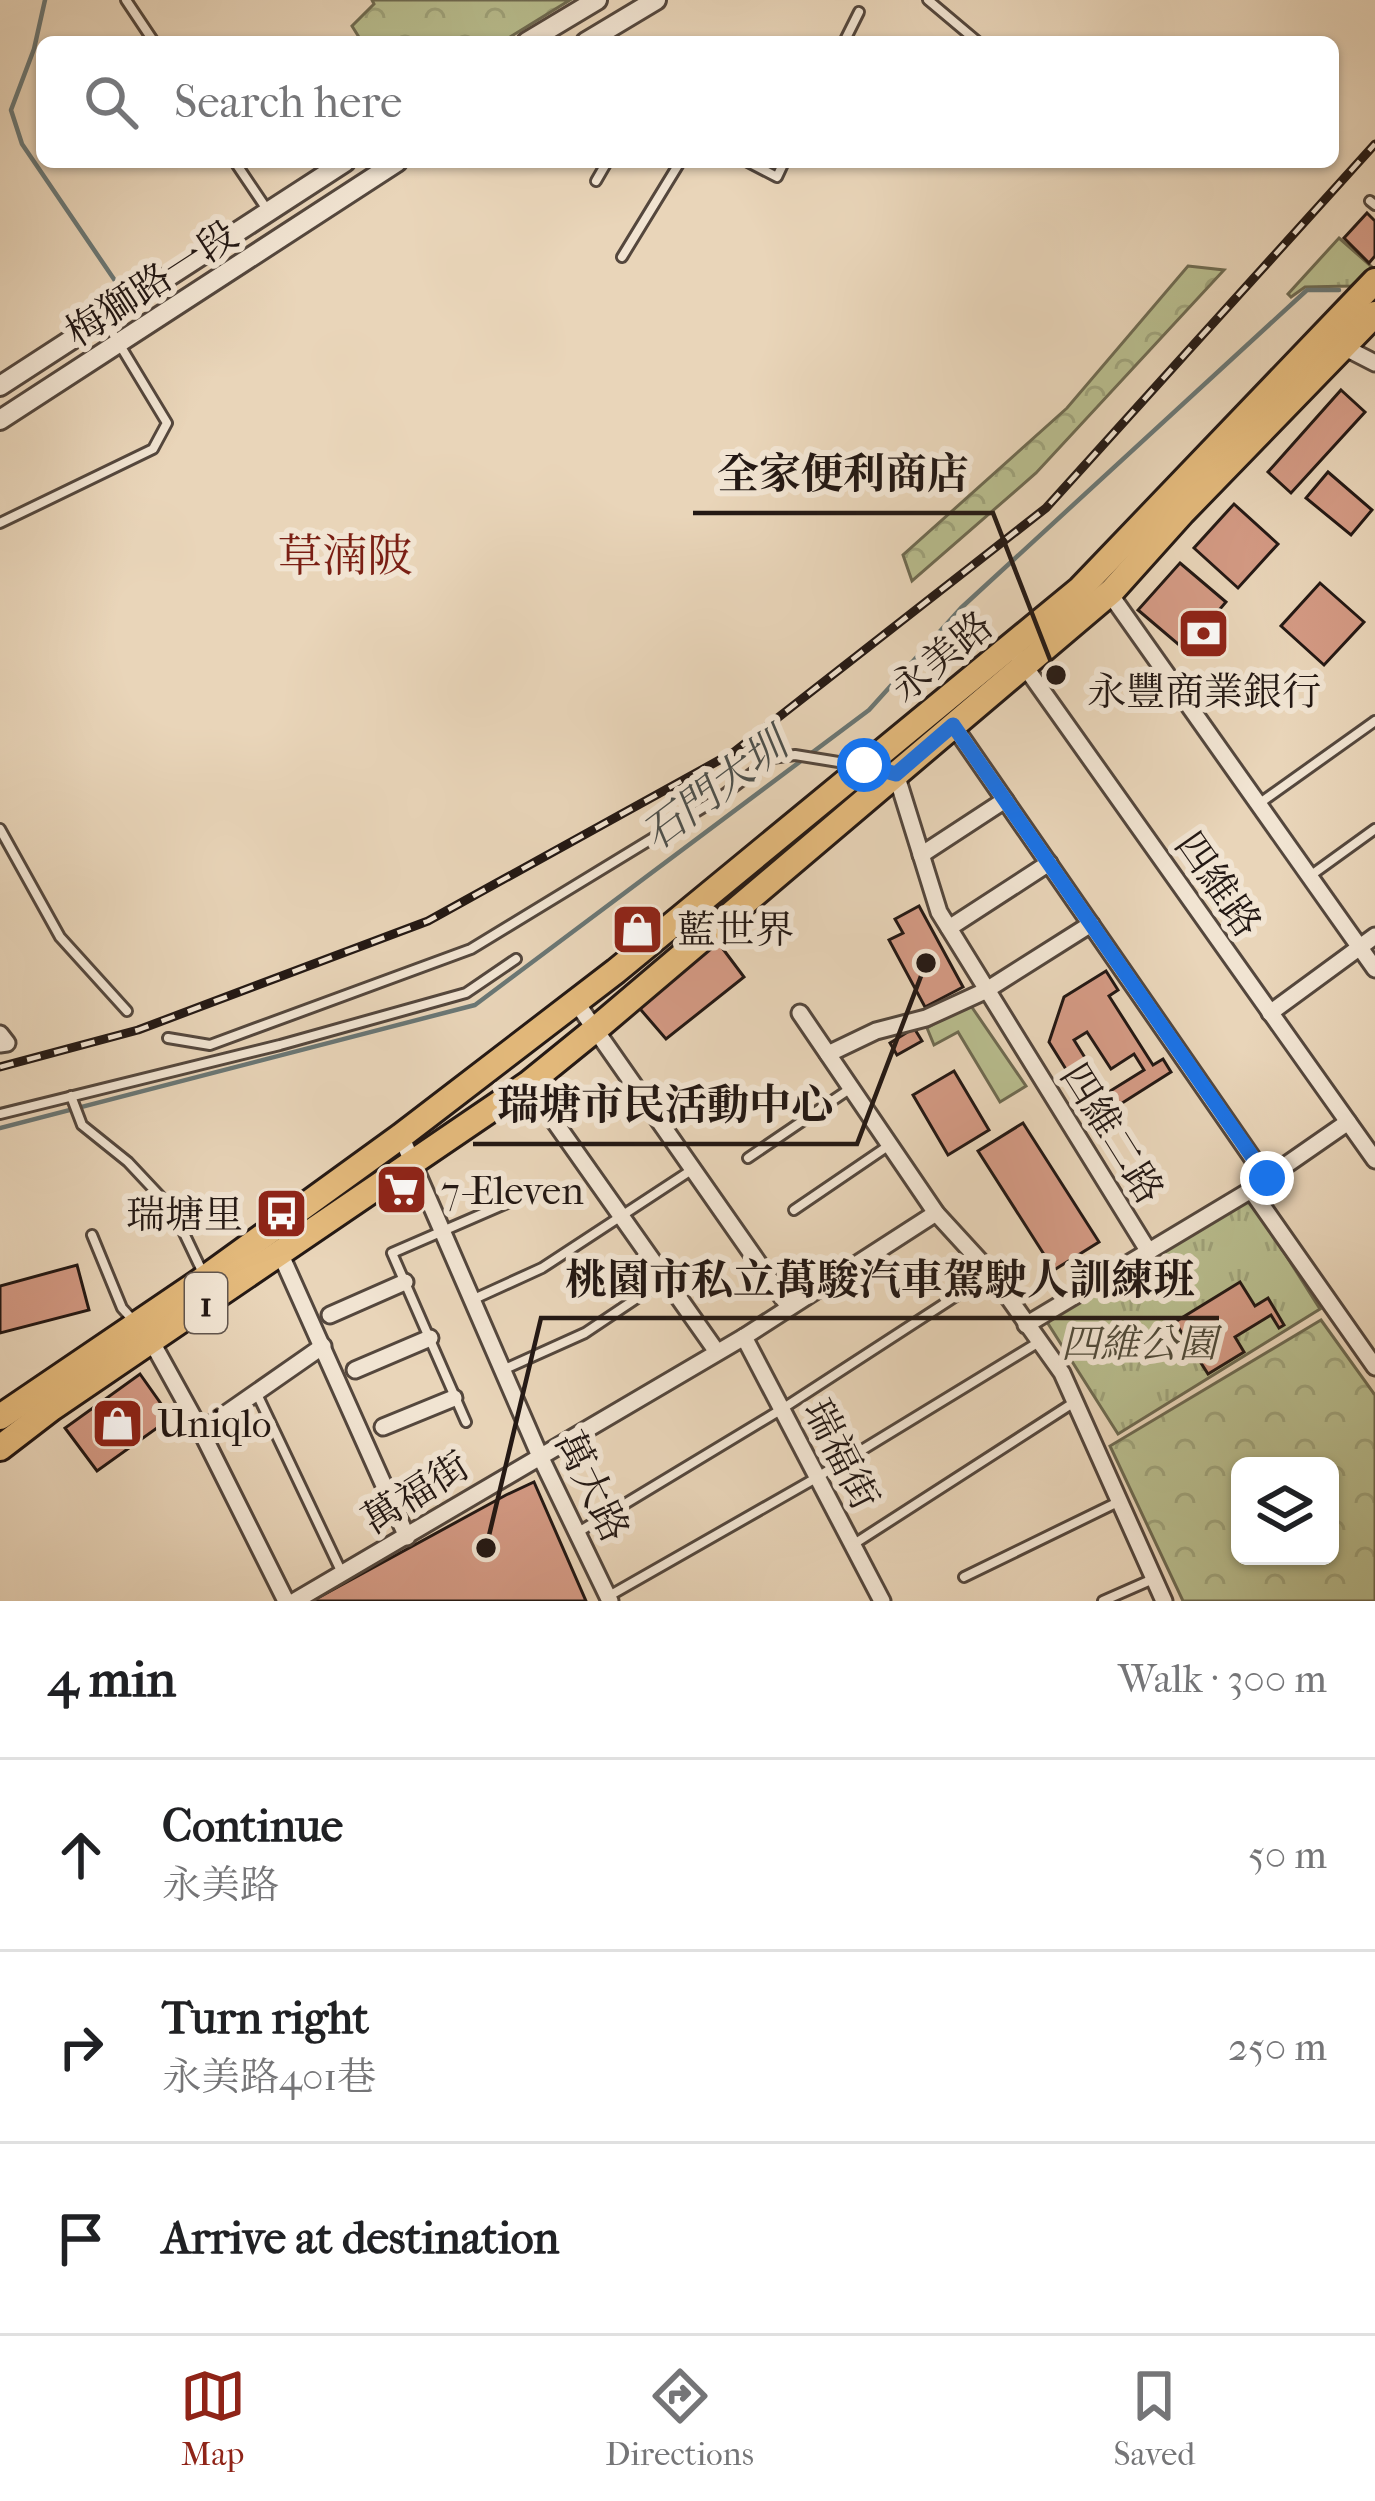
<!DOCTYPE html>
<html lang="en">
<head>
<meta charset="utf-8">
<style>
  :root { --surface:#fff; --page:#f2f2f2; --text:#202124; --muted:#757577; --line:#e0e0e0; --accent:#8f2418 }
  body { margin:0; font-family:"IM FELL French Canon","Noto Serif TC",serif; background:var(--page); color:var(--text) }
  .controls { position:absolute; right:36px; bottom:36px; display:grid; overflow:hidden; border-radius:18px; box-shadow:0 3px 9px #0004 }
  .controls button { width:108px; height:108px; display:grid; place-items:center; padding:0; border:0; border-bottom:3px solid var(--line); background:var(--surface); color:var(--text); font:60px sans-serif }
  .stop { position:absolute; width:36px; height:36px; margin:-27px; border:9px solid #1a73e8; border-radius:50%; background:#fff }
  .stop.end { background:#1a73e8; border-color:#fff; box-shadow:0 3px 12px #0008 }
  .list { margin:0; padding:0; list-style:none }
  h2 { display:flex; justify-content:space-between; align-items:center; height:156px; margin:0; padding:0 48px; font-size:51px }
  h2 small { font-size:39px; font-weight:400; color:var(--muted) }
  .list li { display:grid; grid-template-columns:78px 1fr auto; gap:36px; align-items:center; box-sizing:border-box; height:192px; padding:0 48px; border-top:3px solid var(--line) }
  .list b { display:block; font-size:45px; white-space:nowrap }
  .list p { margin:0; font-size:39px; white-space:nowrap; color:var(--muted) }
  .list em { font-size:39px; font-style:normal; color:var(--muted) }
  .icon { flex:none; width:66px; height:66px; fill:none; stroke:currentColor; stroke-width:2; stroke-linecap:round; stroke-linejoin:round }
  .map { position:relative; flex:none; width:1375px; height:1601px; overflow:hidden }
  .search { position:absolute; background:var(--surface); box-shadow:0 3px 9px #0004; left:36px; right:36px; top:36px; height:132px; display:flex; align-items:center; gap:30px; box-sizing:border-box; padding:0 42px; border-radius:18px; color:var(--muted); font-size:45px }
  .sheet { height:732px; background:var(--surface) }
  nav { display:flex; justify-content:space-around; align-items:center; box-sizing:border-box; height:168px; border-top:3px solid var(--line); background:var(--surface); font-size:33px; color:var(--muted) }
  nav a { display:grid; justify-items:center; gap:6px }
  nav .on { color:var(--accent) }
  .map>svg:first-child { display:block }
  .grass { fill:url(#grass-tufts); stroke:#6e6a51; stroke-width:3 }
  .forest { fill:url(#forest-crowns); stroke:#6e6a51; stroke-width:3; fill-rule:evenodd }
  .pitch { fill:#b8bd8e; stroke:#6e6a51; stroke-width:3 }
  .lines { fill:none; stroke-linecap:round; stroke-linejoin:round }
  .stream { stroke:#6a7775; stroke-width:4.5 }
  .building { fill:#d49a84; stroke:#231814; stroke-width:3; fill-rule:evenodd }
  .service-casing { stroke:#54473d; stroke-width:14 }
  .minor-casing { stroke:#54473d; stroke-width:21 }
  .tertiary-casing { stroke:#54473d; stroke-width:24 }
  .primary-casing { stroke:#231814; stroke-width:30 }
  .service { stroke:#f1e4d2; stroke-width:8 }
  .minor { stroke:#f1e4d2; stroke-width:15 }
  .tertiary { stroke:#f1e4d2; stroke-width:18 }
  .primary { stroke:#e4ba7c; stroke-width:24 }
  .rail-casing { stroke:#231814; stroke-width:9 }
  .rail { stroke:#f1e4d2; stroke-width:4.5; stroke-dasharray:14; stroke-linecap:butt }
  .route { stroke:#1a73e8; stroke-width:15 }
  .labels { text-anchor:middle; stroke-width:12; stroke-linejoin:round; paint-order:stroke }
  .shield { fill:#f1e4d2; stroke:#61554d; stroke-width:3 }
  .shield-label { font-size:36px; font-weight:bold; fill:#231814 }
  .street-label { font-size:39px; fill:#231814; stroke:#f1e4d2 }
  .poi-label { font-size:39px; fill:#231814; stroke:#f1e4d2; text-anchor:start }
  .park-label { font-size:39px; font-style:italic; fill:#504a39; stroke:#f1e4d2 }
  .water-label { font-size:42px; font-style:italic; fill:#4c504d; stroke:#f1e4d2 }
  .quarter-label { font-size:45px; fill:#7a1f14; stroke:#f1e4d2 }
  .leader { fill:none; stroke:#231814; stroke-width:4.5 }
  .callout-dot { fill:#231814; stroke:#f1e4d2; stroke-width:4.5 }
  .callout-label { font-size:42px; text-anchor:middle; font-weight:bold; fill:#231814; stroke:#f1e4d2; stroke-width:12; stroke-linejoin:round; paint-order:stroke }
</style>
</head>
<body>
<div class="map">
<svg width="1375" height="1601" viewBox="0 0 1375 1601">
  <defs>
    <pattern id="grass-tufts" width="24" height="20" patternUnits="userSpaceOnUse" patternTransform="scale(3)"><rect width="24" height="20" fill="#b8bd8e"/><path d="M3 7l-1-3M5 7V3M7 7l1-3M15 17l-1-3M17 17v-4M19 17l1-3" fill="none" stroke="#9ea27a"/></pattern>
    <pattern id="forest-crowns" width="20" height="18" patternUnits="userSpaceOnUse" patternTransform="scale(3)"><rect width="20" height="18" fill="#b8bd8e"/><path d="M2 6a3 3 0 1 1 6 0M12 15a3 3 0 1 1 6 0" fill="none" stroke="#9ea27a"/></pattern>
  </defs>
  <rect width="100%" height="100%" fill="#e9d5b9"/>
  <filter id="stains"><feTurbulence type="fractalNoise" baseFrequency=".00167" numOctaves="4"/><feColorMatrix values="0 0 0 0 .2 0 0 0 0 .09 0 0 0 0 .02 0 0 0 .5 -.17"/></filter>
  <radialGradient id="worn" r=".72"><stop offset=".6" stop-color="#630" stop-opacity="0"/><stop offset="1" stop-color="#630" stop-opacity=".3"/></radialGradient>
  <g class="grass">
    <path d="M 1339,238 L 1372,267 L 1351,286 L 1305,287 L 1291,297 L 1288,294 Z"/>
    <path d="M 1249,1197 L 1320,1309 L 1118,1434 L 1047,1322 Z"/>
  </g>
  <g class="forest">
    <path d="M 372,0 L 570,0 L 502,42 L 362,42 L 352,26 L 374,4 Z"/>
    <path d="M 1188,266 L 1224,270 L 1036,473 L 912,581 L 903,555 L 1067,408 Z"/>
    <path d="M 1321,1320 L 1375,1395 L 1375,1601 L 1183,1601 L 1110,1446 ZM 1330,1466 L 1330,1556 L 1240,1556 L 1240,1466 Z"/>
  </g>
  <path class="pitch" d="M 969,1003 L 1026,1086 L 1000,1102 L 958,1032 L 934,1045 L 927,1028 Z"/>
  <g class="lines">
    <g class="stream">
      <path d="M 45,0 L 34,49 L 11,110 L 22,144 L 120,288"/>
      <path d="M 0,1128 L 475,1005 L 869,710 L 961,608 L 1307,290 L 1339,290"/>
    </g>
  </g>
  <g class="building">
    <path d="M 1367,213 L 1375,221 L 1375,256 L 1369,263 L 1344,238 Z"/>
    <path d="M 1341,390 L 1365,412 L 1291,493 L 1268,472 Z"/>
    <path d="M 1328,472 L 1372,510 L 1351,535 L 1306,498 Z"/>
    <path d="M 1234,504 L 1278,544 L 1238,588 L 1194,548 Z"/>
    <path d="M 1180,563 L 1226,602 L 1185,650 L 1138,610 Z"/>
    <path d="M 1320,583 L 1364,622 L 1324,665 L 1281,626 Z"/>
    <path d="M 919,906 L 963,987 L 925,1007 L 889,940 L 903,933 L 895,919 Z"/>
    <path d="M 714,937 L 744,977 L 666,1039 L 635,1003 Z"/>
    <path d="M 1106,971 L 1118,990 L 1109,996 L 1153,1065 L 1163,1059 L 1171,1072 L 1097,1119 L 1049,1042 L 1064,997 ZM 1087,1032 L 1111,1069 L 1134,1054 L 1144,1070 L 1107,1093 L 1074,1040 Z"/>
    <path d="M 914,1028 L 922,1041 L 897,1055 L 890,1043 Z"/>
    <path d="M 954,1071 L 989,1130 L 948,1155 L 913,1095 Z"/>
    <path d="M 1023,1123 L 1099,1242 L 1054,1270 L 978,1151 Z"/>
    <path d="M 77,1265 L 89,1310 L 0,1333 L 0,1286 Z"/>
    <path d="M 1240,1282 L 1255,1306 L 1268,1298 L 1284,1325 L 1279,1328 L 1271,1315 L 1235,1337 L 1244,1352 L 1208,1374 L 1175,1322 Z"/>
    <path d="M 140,1374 L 171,1418 L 97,1471 L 65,1428 Z"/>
    <path d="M 534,1482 L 586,1601 L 312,1601 L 506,1495 Z"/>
  </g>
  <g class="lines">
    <defs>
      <g id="service">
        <path d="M 126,0 L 154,42"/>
        <path d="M 928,0 L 978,42"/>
        <path d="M 844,42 L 859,12"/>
        <path d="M 235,162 L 268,211"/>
        <path d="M 748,162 L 777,177 L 784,162"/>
        <path d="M 596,181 L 607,162"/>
        <path d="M 1370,201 L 1375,205"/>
        <path d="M 622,257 L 680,162"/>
        <path d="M 0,523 L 153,449 L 167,423 L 106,322"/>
        <path d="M 1260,803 L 1375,721"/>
        <path d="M 0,829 L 60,937 L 127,1011"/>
        <path d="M 1310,876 L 1375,829"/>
        <path d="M 168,1038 L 210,1045 L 471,949 L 722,796 L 772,758 L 795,755 L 857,765"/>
        <path d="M 71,1096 L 82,1125 L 128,1162 L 173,1210 L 202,1271"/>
        <path d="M 0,1114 L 280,1045 L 466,993 L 516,959"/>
        <path d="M 748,1158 L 851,1088"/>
        <path d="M 794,1210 L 888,1146"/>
        <path d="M 92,1235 L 122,1308 L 132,1319"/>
        <path d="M 474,1299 L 542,1268 L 693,1169"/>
        <path d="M 505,1369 L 585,1333 L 664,1280"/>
        <path d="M 256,1392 L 342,1573"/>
        <path d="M 466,1422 L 392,1253 L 512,1201"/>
        <path d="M 580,1531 L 782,1409 L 990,1274"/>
        <path d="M 854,1544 L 1073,1403"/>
        <path d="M 964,1577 L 1118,1502"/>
        <path d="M 609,1596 L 816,1478 L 1039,1342"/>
        <path d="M 1103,1601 L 1153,1579"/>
      </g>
      <g id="minor">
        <path d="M 1336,343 L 1375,363"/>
        <path d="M 1110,594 L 1375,969"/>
        <path d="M 1019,658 L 1375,1160"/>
        <path d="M 953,725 L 1267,1179"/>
        <path d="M 892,773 L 896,774 L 939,912 L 1149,1252"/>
        <path d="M 921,855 L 1005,800"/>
        <path d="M 949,928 L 1049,863"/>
        <path d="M 576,1002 L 789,1307"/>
        <path d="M 800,1013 L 936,1213 L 991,1273 L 1062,1373 L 1164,1601"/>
        <path d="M 1270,1013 L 1375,936"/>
        <path d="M 0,1034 L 7,1043 L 0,1044"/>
        <path d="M 828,1054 L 876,1031 L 926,1018 L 985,991 L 1091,924"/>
        <path d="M 528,1084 L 717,1352"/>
        <path d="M 401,1136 L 539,1454 L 610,1601"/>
        <path d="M 1263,1181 L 1348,1122"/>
        <path d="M 280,1253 L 407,1537"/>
        <path d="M 330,1315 L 405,1282"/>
        <path d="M 1026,1325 L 1251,1190 L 1375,1367"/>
        <path d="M 148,1335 L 201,1431 L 286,1601"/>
        <path d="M 744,1337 L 882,1601"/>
        <path d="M 355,1370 L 430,1338"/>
        <path d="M 383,1427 L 454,1398"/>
        <path d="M 201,1431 L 323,1346"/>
        <path d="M 295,1601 L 744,1337 L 936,1213"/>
      </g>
      <g id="tertiary">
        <path d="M 527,42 L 597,0"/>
        <path d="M 586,42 L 656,0"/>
        <path d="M 0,386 L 345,162"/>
        <path d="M 0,420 L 397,162"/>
      </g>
      <g id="primary">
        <path d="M 0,1417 L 205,1278 L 401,1136 L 616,971 L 1080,589 L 1375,281"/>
        <path d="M 0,1448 L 52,1408 L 528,1084 L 597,1028 L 1112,591 L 1182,513 L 1375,314"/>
      </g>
    </defs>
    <use href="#service" class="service-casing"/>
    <use href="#minor" class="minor-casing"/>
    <use href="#tertiary" class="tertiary-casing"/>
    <use href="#primary" class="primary-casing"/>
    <use href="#service" class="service"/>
    <use href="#minor" class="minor"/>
    <use href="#tertiary" class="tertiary"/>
    <use href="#primary" class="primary"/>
    <defs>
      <path id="rail" d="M 0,1067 L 138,1030 L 428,921 L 734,752 L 1046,508 L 1375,144"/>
    </defs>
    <use href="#rail" class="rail-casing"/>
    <use href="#rail" class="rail"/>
  </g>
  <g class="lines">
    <path class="route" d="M 864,765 L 896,774 L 953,725 L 1267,1178"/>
  </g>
  <defs>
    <symbol id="bank-square" viewBox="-11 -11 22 22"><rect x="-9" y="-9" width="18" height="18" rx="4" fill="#8f2418" stroke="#f1e4d2"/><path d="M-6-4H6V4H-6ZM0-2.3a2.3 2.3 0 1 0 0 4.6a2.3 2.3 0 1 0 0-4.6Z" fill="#fff"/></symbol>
    <symbol id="shop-square" viewBox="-11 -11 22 22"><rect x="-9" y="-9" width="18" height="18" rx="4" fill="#8f2418" stroke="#f1e4d2"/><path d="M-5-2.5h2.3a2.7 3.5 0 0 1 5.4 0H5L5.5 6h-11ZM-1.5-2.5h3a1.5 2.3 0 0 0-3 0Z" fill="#fff"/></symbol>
    <symbol id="supermarket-square" viewBox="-11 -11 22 22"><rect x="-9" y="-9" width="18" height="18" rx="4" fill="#8f2418" stroke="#f1e4d2"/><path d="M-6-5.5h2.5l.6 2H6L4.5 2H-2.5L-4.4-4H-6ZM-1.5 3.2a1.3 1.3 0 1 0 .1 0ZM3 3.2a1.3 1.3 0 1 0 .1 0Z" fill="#fff"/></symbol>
    <symbol id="bus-square" viewBox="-11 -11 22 22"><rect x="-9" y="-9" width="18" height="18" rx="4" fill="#8f2418" stroke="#f1e4d2"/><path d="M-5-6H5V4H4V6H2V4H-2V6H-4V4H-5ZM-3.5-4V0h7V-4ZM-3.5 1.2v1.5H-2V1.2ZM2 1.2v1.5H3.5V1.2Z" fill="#fff"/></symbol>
  </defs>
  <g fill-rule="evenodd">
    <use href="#bank-square" x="1174" y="604" width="59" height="59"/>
    <use href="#shop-square" x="608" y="900" width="59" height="59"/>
    <use href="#supermarket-square" x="372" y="1160" width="59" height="59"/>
    <use href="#bus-square" x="252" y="1184" width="59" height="59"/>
    <use href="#shop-square" x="88" y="1394" width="59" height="59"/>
  </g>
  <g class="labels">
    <rect class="shield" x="185" y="1273" width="42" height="60" rx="9"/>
    <g class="shield-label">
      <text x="206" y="1316">1</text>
    </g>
    <g class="street-label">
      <text transform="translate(151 283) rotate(-33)" y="14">梅獅路一段</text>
      <text transform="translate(941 656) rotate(-39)" y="14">永美路</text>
      <text transform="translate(1219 884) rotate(55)" y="14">四維路</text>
      <text transform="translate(1113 1133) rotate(58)" y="14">四維二路</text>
      <text transform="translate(842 1454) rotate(63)" y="14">瑞福街</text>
      <text transform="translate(593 1486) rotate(64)" y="14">萬大路</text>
      <text transform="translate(415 1492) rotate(-32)" y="14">萬福街</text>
    </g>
    <g class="poi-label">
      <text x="1204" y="705" text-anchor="middle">永豐商業銀行</text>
      <text x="677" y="943">藍世界</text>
      <text x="441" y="1204">7-Eleven</text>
      <text x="243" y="1228" text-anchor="end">瑞塘里</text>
      <text x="157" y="1437">Uniqlo</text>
    </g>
    <g class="park-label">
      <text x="1139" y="1357">四維公園</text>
    </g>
    <g class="water-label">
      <text transform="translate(714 789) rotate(-37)" y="15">石門大圳</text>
    </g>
    <g class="quarter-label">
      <text x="345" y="571">草湳陂</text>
    </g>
  </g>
  <path class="leader" d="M1056 675L993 513H693M926 963L857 1144H473M486 1548L541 1318H1219"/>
  <g class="callout-dot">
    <circle cx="1056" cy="675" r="12"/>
    <circle cx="926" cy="963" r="12"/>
    <circle cx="486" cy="1548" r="12"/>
  </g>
  <g class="callout-label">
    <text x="843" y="488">全家便利商店</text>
    <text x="665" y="1119">瑞塘市民活動中心</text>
    <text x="880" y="1294">桃園市私立萬駿汽車駕駛人訓練班</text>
  </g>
  <rect width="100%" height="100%" filter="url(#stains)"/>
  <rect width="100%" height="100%" fill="url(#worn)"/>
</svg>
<div class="controls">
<button><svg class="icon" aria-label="layers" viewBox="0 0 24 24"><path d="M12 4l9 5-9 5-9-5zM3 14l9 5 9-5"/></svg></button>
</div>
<div class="stop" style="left:864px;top:765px"></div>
<div class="stop end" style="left:1267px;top:1178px"></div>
<div class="search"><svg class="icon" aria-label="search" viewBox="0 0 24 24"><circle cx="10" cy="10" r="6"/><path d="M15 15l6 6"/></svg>Search here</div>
</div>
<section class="sheet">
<h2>4 min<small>Walk · 300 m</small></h2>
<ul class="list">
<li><svg class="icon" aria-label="ahead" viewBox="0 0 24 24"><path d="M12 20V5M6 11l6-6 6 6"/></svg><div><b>Continue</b><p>永美路</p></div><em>50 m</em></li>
<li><svg class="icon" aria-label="right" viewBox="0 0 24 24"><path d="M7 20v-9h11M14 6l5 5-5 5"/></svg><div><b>Turn right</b><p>永美路401巷</p></div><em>250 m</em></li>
<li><svg class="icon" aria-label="arrive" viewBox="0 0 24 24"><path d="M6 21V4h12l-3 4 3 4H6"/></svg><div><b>Arrive at destination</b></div></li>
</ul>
</section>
<nav>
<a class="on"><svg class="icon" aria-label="map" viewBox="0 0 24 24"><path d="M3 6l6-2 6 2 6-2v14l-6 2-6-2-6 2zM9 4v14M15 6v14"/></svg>Map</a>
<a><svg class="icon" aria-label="directions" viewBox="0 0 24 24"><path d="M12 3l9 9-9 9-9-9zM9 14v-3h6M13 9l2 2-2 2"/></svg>Directions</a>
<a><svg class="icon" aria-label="saved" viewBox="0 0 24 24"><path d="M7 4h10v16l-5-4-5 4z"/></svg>Saved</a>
</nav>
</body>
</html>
